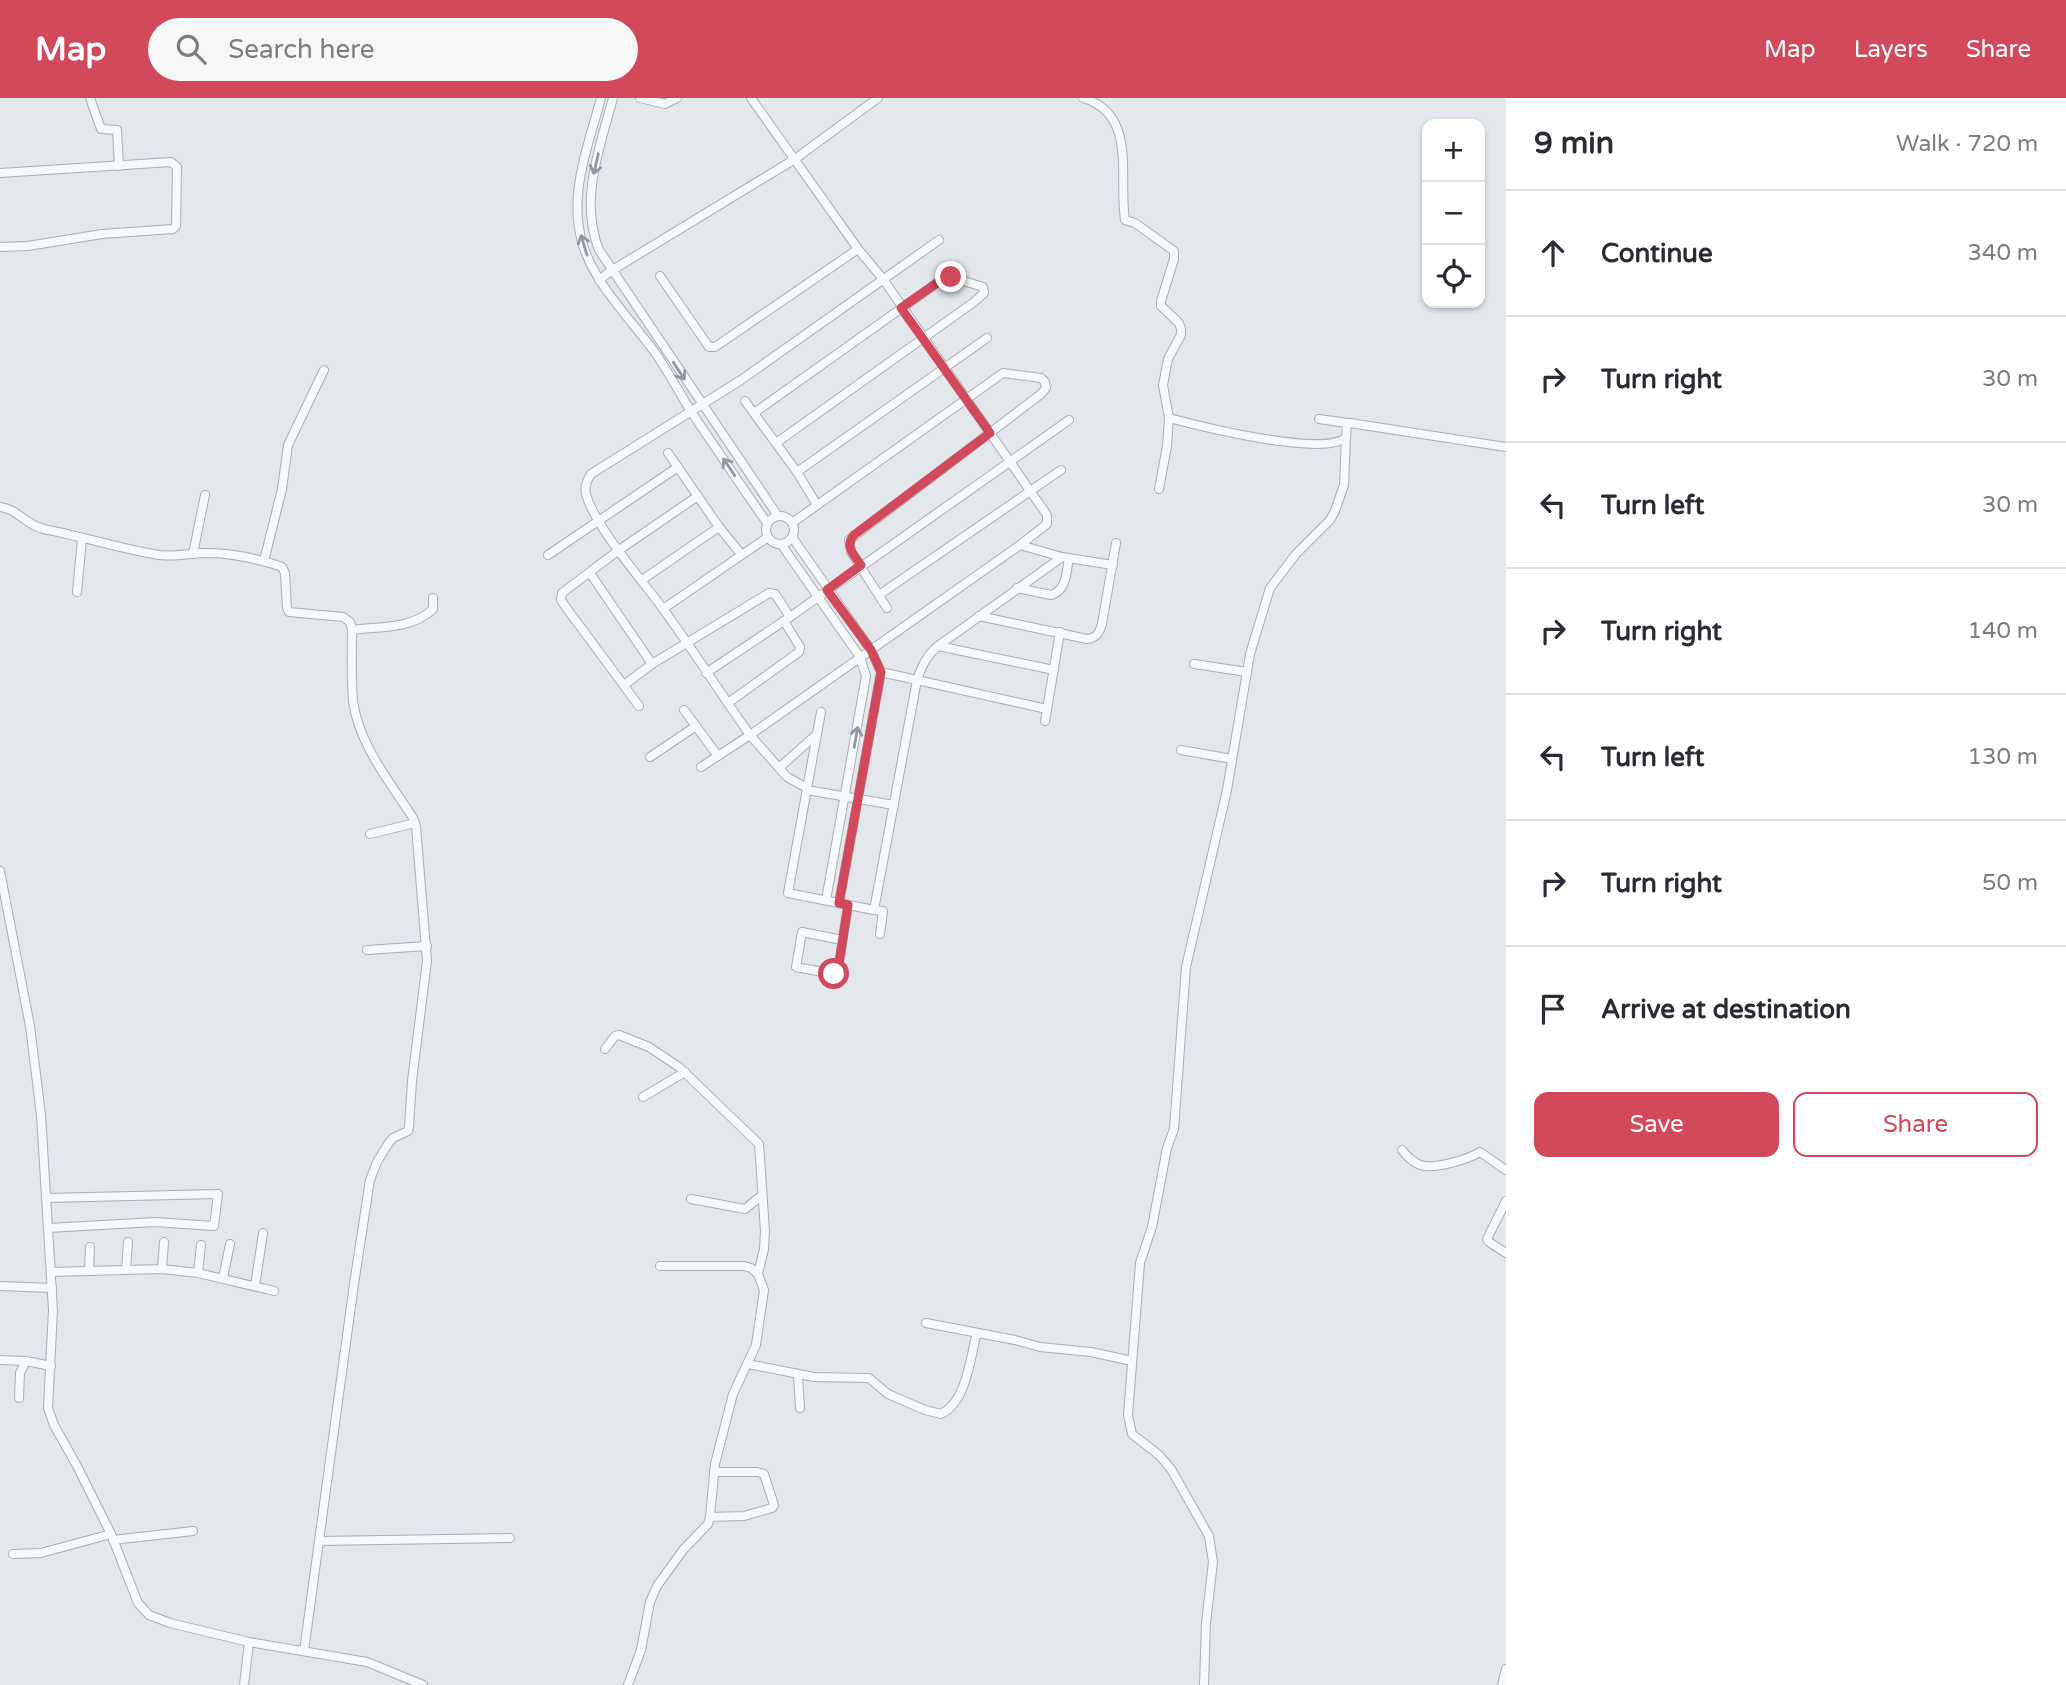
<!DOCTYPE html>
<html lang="en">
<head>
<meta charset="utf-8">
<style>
  :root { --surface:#fff; --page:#f7f7f7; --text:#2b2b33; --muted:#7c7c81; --line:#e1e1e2; --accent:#d1495b }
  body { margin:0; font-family:"Varela Round",sans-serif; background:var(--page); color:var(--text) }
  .controls { position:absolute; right:21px; top:21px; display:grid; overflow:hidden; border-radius:14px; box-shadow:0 2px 5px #0004 }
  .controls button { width:63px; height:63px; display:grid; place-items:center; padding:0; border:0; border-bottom:2px solid var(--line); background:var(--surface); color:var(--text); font:35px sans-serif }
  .stop { position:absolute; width:21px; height:21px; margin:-16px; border:5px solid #d1495b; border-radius:50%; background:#fff }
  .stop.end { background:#d1495b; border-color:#fff; box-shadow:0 2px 7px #0008 }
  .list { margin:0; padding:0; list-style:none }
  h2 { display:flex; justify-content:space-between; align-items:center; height:91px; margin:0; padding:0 28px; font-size:30px }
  h2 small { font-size:23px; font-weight:400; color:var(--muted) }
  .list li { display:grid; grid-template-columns:46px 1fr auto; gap:21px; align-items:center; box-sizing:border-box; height:126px; padding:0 28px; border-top:2px solid var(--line) }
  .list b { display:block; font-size:26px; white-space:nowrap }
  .list em { font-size:23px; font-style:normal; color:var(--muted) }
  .actions { display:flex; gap:14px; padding:21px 28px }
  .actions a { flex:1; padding:16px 0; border:2px solid var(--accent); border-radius:14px; text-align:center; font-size:24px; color:var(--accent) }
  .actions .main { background:var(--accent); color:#fff }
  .icon { flex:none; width:38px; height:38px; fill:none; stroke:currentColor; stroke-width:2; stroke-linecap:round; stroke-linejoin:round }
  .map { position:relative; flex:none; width:1506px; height:1587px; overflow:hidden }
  header { display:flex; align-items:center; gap:42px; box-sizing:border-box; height:98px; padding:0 35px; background:var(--accent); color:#fff }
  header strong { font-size:33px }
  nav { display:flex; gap:38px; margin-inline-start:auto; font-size:24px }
  .search { width:490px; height:63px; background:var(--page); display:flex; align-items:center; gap:18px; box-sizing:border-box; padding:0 24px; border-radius:38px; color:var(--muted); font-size:26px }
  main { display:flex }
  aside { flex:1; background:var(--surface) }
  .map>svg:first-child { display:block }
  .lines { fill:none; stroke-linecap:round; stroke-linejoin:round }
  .minor-casing { stroke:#a9aeb7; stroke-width:10 }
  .minor { stroke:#f7f8fa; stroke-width:8 }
  .oneway { stroke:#9196a0 }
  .route { stroke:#d1495b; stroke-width:9 }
</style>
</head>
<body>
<header>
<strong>Map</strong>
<div class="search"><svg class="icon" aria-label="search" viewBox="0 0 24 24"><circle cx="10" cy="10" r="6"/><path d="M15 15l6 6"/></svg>Search here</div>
<nav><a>Map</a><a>Layers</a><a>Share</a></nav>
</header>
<main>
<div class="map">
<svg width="1506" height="1587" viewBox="0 0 1506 1587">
  <rect width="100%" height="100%" fill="#e4e7ec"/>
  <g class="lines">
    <defs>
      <g id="minor">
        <path d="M 90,0 L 101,31 L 117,32 L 119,68"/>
        <path d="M 601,0 C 590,42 572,86 579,130 C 586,179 628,217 656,256 C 669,275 680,296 692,315 C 717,352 742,389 767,425"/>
        <path d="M 613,0 C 600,49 579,102 599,152 L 778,418"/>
        <path d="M 640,0 L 665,6 L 677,0"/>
        <path d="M 751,0 L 858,151 L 883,181 L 1047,417 L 1047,426 L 1020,447 L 1062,459 L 1113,467"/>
        <path d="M 1083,0 C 1138,16 1118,80 1125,122 L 1135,125 L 1174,153 L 1174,161 L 1161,203 L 1161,208 L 1179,225 L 1181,231 L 1181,237 L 1168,261 L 1163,287 L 1169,320 C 1199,328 1326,360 1346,339 L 1347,325 L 1350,325 L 1506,349"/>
        <path d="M 0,75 L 171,64 L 177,69 L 176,128 L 173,131 L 102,136 L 28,148 L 0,149"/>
        <path d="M 939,142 L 741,282 L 591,376 C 587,382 584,388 586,396 C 594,427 641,481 661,508 C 692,550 720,595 750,637 L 1020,447"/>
        <path d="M 660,178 L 709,249 L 715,249 L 858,151"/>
        <path d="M 599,182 L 611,173 L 795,61 L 878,0"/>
        <path d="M 745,303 L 797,374 L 817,407"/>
        <path d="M 754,315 L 944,180 L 951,179 L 983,189 L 984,195 L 974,204 L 776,345"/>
        <path d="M 1319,321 L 1347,325"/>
        <path d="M 668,355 L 719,429 L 741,456"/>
        <path d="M 797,374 L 987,240"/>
        <path d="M 1159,391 L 1167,348 L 1169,320"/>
        <path d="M 0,409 C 19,411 25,428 48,432 C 85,439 121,451 159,457 C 176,459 191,455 207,455 C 231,455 260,461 282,469 L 285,475 L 287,510 L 289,514 L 343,519 L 350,524 L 352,532 C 352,555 351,580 353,603 C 359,647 390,684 413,720 L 416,728 L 427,863 L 412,983 L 409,1029 L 408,1033 L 393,1040 L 388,1046 L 377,1064 L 370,1082 L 354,1186 L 304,1553"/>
        <circle cx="780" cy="432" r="14"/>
        <path d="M 792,425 L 1003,275 L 1041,280 L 1045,284 L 1046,290 L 1041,296 L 849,442 L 851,454 L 887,510"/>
        <path d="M 792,439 L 871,552 L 881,574 L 839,805"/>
        <path d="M 781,446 L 860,559 L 866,578 L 826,802"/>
        <path d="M 193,456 L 205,397"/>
        <path d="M 548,457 L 678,369"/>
        <path d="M 264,463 L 282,391 L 288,347 L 324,272"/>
        <path d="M 590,475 L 652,566"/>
        <path d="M 642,482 L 719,429"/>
        <path d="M 1017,490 L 1051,497 C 1067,492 1066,475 1069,460"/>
        <path d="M 77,494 L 82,441"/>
        <path d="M 879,497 L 1061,372"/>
        <path d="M 663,511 L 768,439"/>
        <path d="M 979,518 L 1087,541 C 1097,540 1099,535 1102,526 L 1116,445"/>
        <path d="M 352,532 C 379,528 411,532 433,511 L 433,500"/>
        <path d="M 938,548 L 1054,572"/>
        <path d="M 1194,566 L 1247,574"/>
        <path d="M 881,574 L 1047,611"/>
        <path d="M 706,575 L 790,519 L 1069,322"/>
        <path d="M 624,587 L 652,566 L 769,495 L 775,496 L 790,519"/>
        <path d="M 728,605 L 799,554 L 800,549 L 784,523"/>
        <path d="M 639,608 L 565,508 L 561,502 L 562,495 L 619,452 L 698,398"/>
        <path d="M 684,612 L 718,658"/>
        <path d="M 821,614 L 788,795 L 874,812 L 917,582 C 922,568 926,558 938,548 L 1062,459"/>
        <path d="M 1045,623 L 1060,534"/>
        <path d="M 1181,652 L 1232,661"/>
        <path d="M 650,659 L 696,628"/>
        <path d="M 701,669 L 750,637 L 787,679 L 807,690 L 807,692 L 894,707"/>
        <path d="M 780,669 L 817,636"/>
        <path d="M 370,736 L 415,725"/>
        <path d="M 0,773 L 30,928 L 41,1017 L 53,1212 L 48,1310 L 54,1327 L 77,1368 L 111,1436 L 138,1505 L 149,1517 L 170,1525 L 249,1544 L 367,1564 L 423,1587"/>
        <path d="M 874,812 L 883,813 L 880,836"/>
        <path d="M 842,842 L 802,834 L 796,869 L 834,876 L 838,872 L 848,807"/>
        <path d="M 367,852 L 427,848"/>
        <path d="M 605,951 L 615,938 L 619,937 L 649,949 L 679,969 L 759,1046 L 765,1133 L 764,1151 L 758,1176"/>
        <path d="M 643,999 L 685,974"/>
        <path d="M 1402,1052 C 1407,1059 1416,1067 1425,1068 C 1438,1070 1469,1061 1480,1054 L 1506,1072"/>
        <path d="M 46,1100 L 218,1096 L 214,1128 L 155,1124 L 48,1130"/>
        <path d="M 691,1101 L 745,1111 L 761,1098"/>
        <path d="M 1506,1103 L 1487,1141 L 1489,1144 L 1506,1155"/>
        <path d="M 162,1171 L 164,1144"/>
        <path d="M 126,1172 L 128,1144"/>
        <path d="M 89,1173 L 90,1149"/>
        <path d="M 51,1174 L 162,1171 L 198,1175 L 274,1193"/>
        <path d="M 198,1175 L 201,1147"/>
        <path d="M 223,1180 L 230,1146"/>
        <path d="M 0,1188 L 52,1190"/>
        <path d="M 255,1188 L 263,1135"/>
        <path d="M 926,1225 L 1015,1242 L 1040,1249 L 1091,1254 L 1132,1263"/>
        <path d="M 0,1262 L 26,1263 L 51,1268"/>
        <path d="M 748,1266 L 814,1279 L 869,1280 L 888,1296 L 925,1312 L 941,1316 C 967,1304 970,1259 977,1235"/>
        <path d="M 798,1277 L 800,1310"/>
        <path d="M 19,1300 L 20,1275 L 26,1263"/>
        <path d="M 710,1419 L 744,1418 L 772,1410 L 774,1407 L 764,1376 L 757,1374 L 714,1374"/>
        <path d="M 113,1442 L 193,1433"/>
        <path d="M 320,1443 L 510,1440"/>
        <path d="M 13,1456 L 41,1455 L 111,1436"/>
        <path d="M 244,1587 L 249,1544"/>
        <path d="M 628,1587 L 641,1552 L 650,1504 L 657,1488 L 683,1452 L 708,1426 L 710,1419 L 715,1366 L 733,1296 L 756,1247 L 764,1192 L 758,1176 L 751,1170 L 744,1168 L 660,1168"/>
        <path d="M 1204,1587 L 1206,1525 L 1213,1464 L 1209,1438 L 1171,1371 L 1159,1357 L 1132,1336 L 1128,1317 L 1140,1165 L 1152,1129 L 1167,1050 L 1174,1031 L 1186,869 L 1227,692 L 1250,556 L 1270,490 L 1296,456 L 1330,422 L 1335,413 L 1344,387 L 1346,339"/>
        <path d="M 1502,1587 L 1506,1571"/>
      </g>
    </defs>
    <use href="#minor" class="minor-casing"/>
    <use href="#minor" class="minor"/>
  </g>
  <defs><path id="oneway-shaft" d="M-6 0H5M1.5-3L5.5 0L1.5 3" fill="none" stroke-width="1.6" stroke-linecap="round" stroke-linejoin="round" transform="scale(1.75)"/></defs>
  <g class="oneway">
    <use href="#oneway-shaft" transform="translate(596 66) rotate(103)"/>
    <use href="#oneway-shaft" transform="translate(584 147) rotate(-107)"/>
    <use href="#oneway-shaft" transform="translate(679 273) rotate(57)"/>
    <use href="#oneway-shaft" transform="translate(729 369) rotate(-124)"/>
    <use href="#oneway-shaft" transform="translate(856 639) rotate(-80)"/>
  </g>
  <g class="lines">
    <path class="route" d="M 834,876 L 838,872 L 848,807 L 839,805 L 881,574 L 871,552 L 827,492 L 861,467 C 854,457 844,448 854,437 L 990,335 L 901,210 L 944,180 L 951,179"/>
  </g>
</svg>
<div class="controls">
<button>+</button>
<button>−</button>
<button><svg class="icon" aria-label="locate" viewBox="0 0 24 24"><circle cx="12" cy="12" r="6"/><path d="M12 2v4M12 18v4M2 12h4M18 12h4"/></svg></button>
</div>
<div class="stop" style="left:834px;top:876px"></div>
<div class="stop end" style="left:951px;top:179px"></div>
</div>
<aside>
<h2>9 min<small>Walk · 720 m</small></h2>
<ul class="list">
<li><svg class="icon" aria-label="ahead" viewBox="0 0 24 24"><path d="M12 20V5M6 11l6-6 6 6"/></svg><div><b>Continue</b></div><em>340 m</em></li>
<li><svg class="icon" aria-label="right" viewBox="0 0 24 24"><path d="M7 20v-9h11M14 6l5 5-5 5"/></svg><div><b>Turn right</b></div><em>30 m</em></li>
<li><svg class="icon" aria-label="left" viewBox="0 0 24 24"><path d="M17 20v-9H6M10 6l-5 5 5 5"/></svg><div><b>Turn left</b></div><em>30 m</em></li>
<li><svg class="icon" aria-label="right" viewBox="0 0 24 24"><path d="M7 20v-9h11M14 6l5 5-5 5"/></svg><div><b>Turn right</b></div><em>140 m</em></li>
<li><svg class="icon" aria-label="left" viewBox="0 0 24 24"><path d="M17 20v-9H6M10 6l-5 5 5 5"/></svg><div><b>Turn left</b></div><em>130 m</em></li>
<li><svg class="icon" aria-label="right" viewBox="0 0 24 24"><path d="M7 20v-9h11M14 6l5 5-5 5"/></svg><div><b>Turn right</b></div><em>50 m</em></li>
<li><svg class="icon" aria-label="arrive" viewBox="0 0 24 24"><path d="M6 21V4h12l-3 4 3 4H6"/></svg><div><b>Arrive at destination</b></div></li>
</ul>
<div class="actions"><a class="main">Save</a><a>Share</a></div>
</aside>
</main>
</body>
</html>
